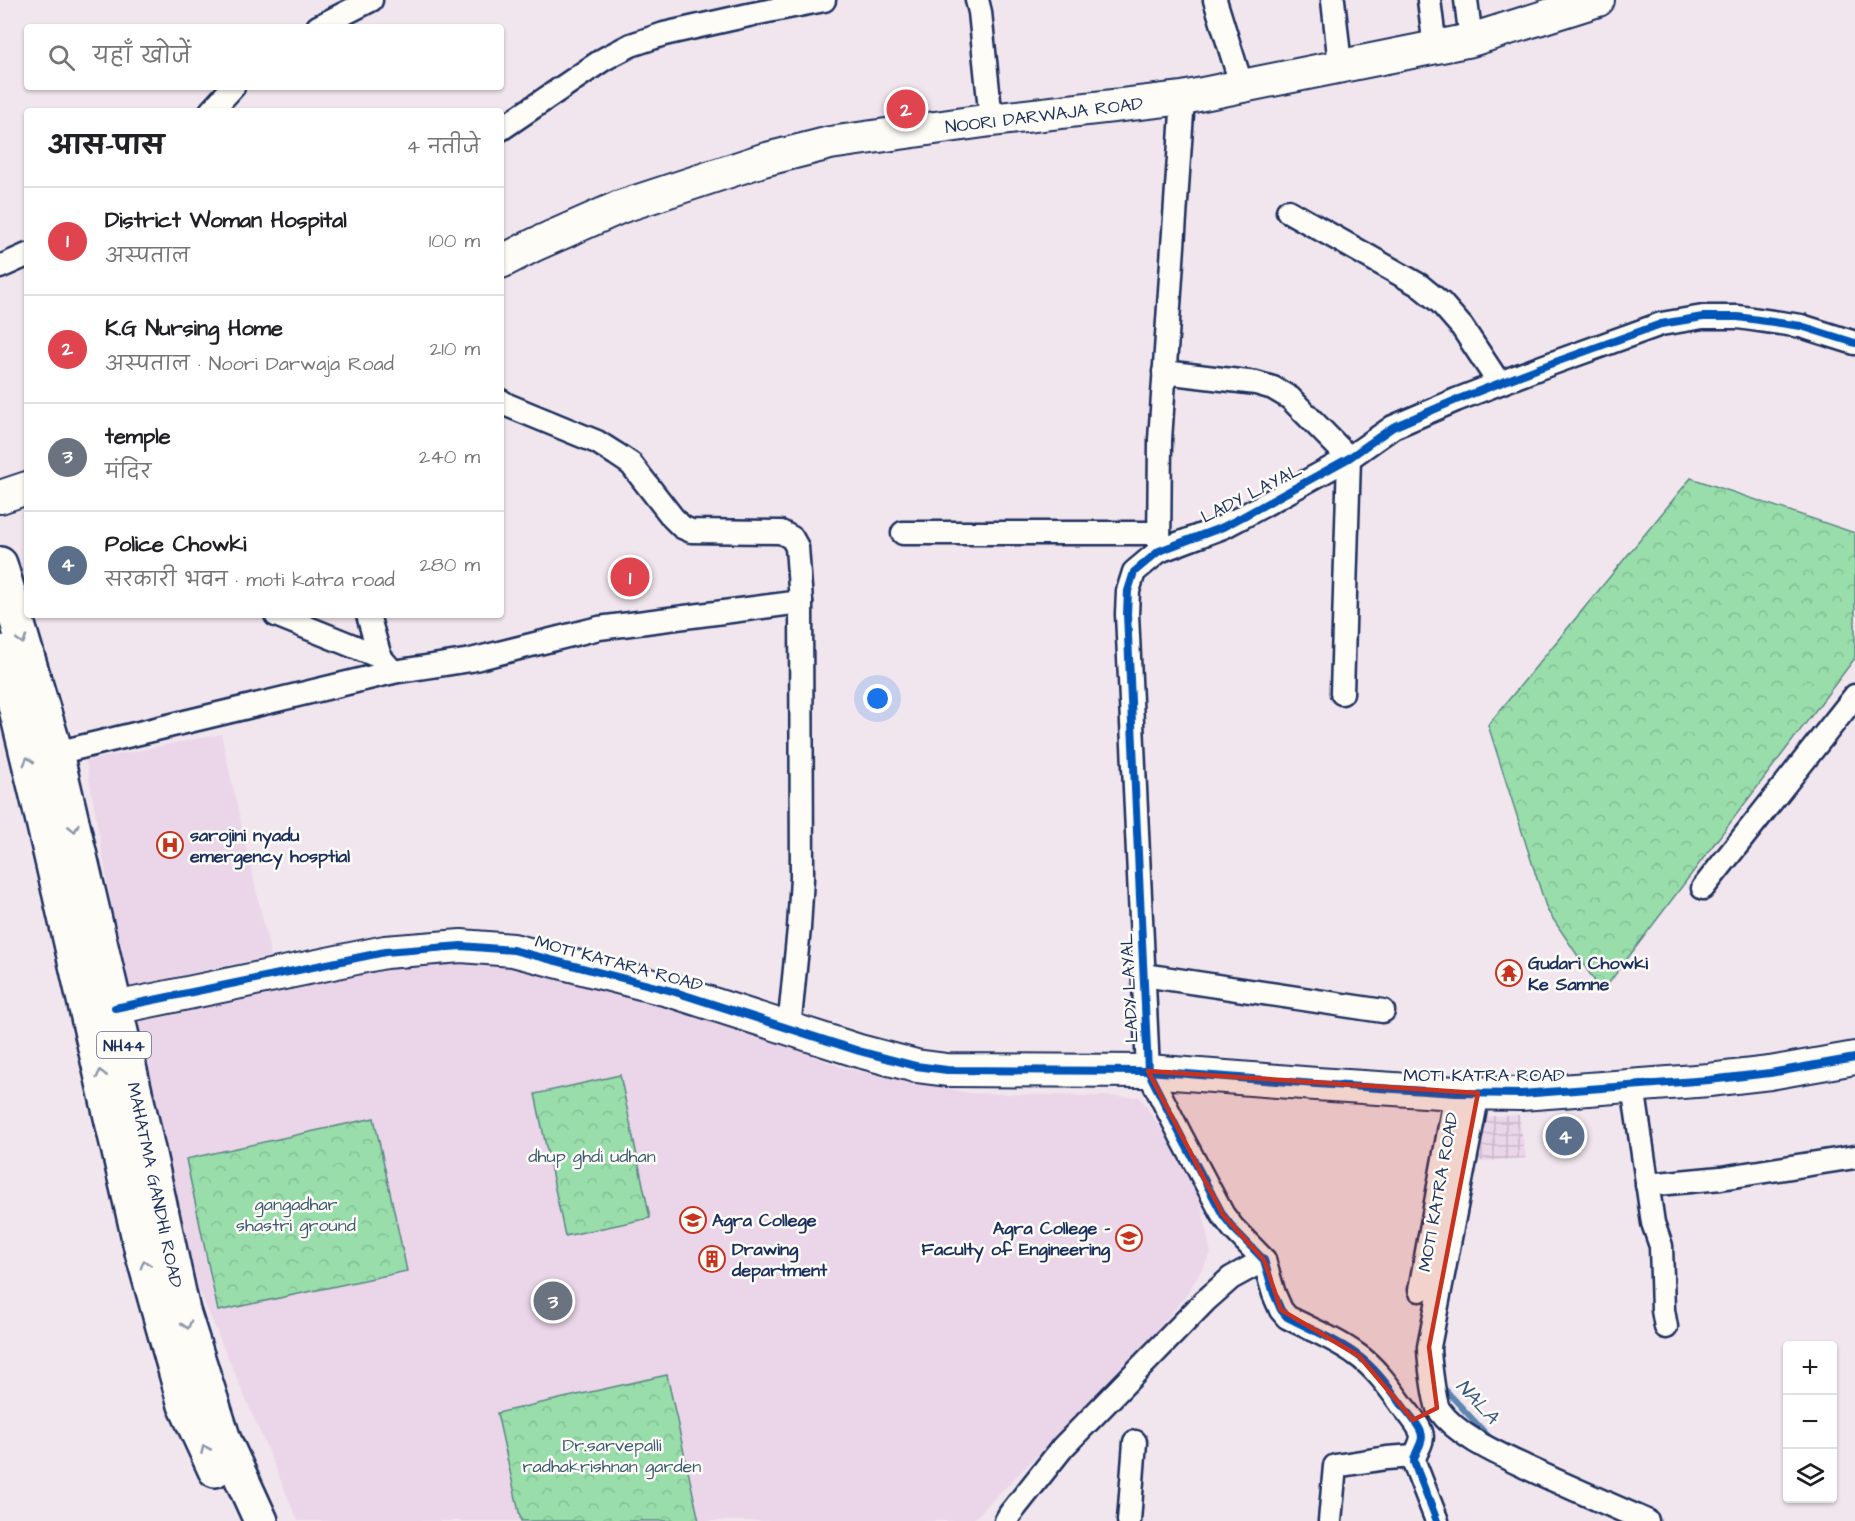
<!DOCTYPE html>
<html lang="hi">
<head>
<meta charset="utf-8">
<style>
  :root { --surface:#fff; --page:#f2f2f2; --text:#202124; --muted:#757577; --line:#e0e0e0; --accent:#d93025 }
  body { margin:0; font-family:"Architects Daughter","Playpen Sans Deva",sans-serif; background:var(--page); color:var(--text) }
  .controls { position:absolute; right:18px; bottom:18px; display:grid; overflow:hidden; border-radius:6px; box-shadow:0 2px 4px #0004 }
  .controls button { width:54px; height:54px; display:grid; place-items:center; padding:0; border:0; border-bottom:2px solid var(--line); background:var(--surface); color:var(--text); font:30px sans-serif }
  .you { position:absolute; left:878px; top:699px; width:21px; height:21px; margin:-15px; border:4px solid #fff; border-radius:50%; background:#1a73e8; box-shadow:0 0 0 9px #1a73e833 }
  .badge { display:grid; place-items:center; width:39px; height:39px; border-radius:50%; background:var(--accent); color:#fff; font-size:20px; font-weight:700 }
  .pin { position:absolute; translate:-50% -50%; border:3px solid #fff; box-shadow:0 2px 6px #0006 }
  .list { margin:0; padding:0; list-style:none }
  h2 { display:flex; justify-content:space-between; align-items:center; height:78px; margin:0; padding:0 24px; font-size:26px }
  h2 small { font-size:20px; font-weight:400; color:var(--muted) }
  .list li { display:grid; grid-template-columns:39px 1fr auto; gap:18px; align-items:center; box-sizing:border-box; height:108px; padding:0 24px; border-top:2px solid var(--line) }
  .list b { display:block; font-size:22px; white-space:nowrap }
  .list p { margin:0; font-size:20px; white-space:nowrap; color:var(--muted) }
  .list em { font-size:20px; font-style:normal; color:var(--muted) }
  .icon { flex:none; width:33px; height:33px; fill:none; stroke:currentColor; stroke-width:2; stroke-linecap:round; stroke-linejoin:round }
  .map { position:relative; flex:none; width:1855px; height:1521px; overflow:hidden }
  .search { position:absolute; background:var(--surface); box-shadow:0 2px 4px #0004; left:24px; top:24px; width:480px; height:66px; display:flex; align-items:center; gap:15px; box-sizing:border-box; padding:0 21px; border-radius:6px; color:var(--muted); font-size:22px }
  .panel { position:absolute; background:var(--surface); box-shadow:0 2px 4px #0004; left:24px; top:108px; width:480px; height:510px; border-radius:6px }
  .map>svg:first-child { display:block }
  .built { fill:#ead6e8 }
  .industrial { fill:url(#industrial-grid) }
  .forest { fill:url(#forest-crowns); stroke:#5a8684; stroke-width:1.5 }
  .lines { fill:none; stroke-linecap:round; stroke-linejoin:round }
  .stream { stroke:#5d86b0; stroke-width:6 }
  .street-casing { stroke:#1b2f5e; stroke-width:27 }
  .secondary-casing { stroke:#1b2f5e; stroke-width:36 }
  .highway-casing { stroke:#1b2f5e; stroke-width:38 }
  .street { stroke:#fdfcf7; stroke-width:22 }
  .secondary { stroke:#fdfcf7; stroke-width:32 }
  .highway { stroke:#fdfcf7; stroke-width:33 }
  .cycleway-casing { stroke:#fdfcf7; stroke-width:11 }
  .cycleway { stroke:#0057b8; stroke-width:8 }
  .oneway { stroke:#8c96aa }
  .marked { fill:#c8321e; fill-opacity:0.2; stroke:#c8321e; stroke-width:4.5; stroke-linejoin:round }
  .labels { text-anchor:middle; stroke-width:5; stroke-linejoin:round; paint-order:stroke }
  .shield { fill:#fdfcf7; stroke:#5f6c8c; stroke-width:1.5 }
  .shield-label { font-size:16px; font-weight:bold; fill:#1b2f5e }
  .street-label { font-size:18px; fill:#1b2f5e; stroke:#fdfcf7 }
  .poi-label { font-size:18px; font-weight:bold; fill:#1b2f5e; stroke:#fdfcf7; text-anchor:start }
  .park-label { font-size:18px; fill:#3a5a71; stroke:#fdfcf7 }
  .water-label { font-size:20px; font-style:italic; fill:#3c5a87; stroke:#fdfcf7 }
</style>
</head>
<body>
<div class="map">
<svg width="1855" height="1521" viewBox="0 0 1855 1521">
  <defs>
    <pattern id="industrial-grid" width="8" height="8" patternUnits="userSpaceOnUse" patternTransform="scale(1.5)"><rect width="8" height="8" fill="#ead6e8"/><path d="M0 4h8M4 0v8" fill="none" stroke="#c8b8c9"/></pattern>
    <pattern id="forest-crowns" width="20" height="18" patternUnits="userSpaceOnUse" patternTransform="scale(1.5)"><rect width="20" height="18" fill="#98ddaa"/><path d="M2 6a3 3 0 1 1 6 0M12 15a3 3 0 1 1 6 0" fill="none" stroke="#82be95"/></pattern>
  </defs>
  <rect width="100%" height="100%" fill="#f2e6ee"/>
  <filter id="ink" filterUnits="userSpaceOnUse"><feTurbulence type="fractalNoise" baseFrequency=".0167" numOctaves="2"/><feDisplacementMap in="SourceGraphic" scale="12" xChannelSelector="R" yChannelSelector="G"/><feConvolveMatrix kernelMatrix="1 2 1 2 8 2 1 2 1" color-interpolation-filters="sRGB"/></filter>
  <g filter="url(#ink)">
    <g class="built">
      <path d="M 221,734 L 271,956 L 126,987 L 86,761 Z"/>
      <path d="M 470,959 L 560,975 L 714,1019 L 847,1069 L 970,1093 L 1140,1097 L 1198,1186 L 1211,1254 L 1187,1294 L 1145,1347 L 972,1521 L 298,1521 L 199,1290 L 141,1054 L 139,1016 L 384,966 Z"/>
    </g>
    <path class="industrial" d="M 1519,1115 L 1526,1158 L 1474,1162 L 1475,1117 Z"/>
    <g class="forest">
      <path d="M 1691,478 L 1855,533 L 1855,658 L 1602,992 L 1547,910 L 1488,725 Z"/>
      <path d="M 620,1075 L 650,1218 L 565,1236 L 535,1094 Z"/>
      <path d="M 374,1118 L 407,1271 L 218,1311 L 186,1159 Z"/>
      <path d="M 667,1375 L 699,1521 L 521,1521 L 497,1413 Z"/>
    </g>
    <g class="lines">
      <path class="stream" d="M 1441,1385 L 1491,1439"/>
      <defs>
        <g id="street">
          <path d="M 977,0 L 980,12 L 991,120"/>
          <path d="M 1215,0 L 1242,87"/>
          <path d="M 1333,0 L 1340,65"/>
          <path d="M 1429,0 L 1435,48"/>
          <path d="M 1466,0 L 1471,40"/>
          <path d="M 318,27 L 371,0"/>
          <path d="M 211,111 L 233,87"/>
          <path d="M 501,129 L 604,59 L 631,45 L 664,34 L 753,14 L 824,0"/>
          <path d="M 1288,211 L 1419,285 L 1441,303 L 1462,327 L 1499,383"/>
          <path d="M 0,267 L 27,255"/>
          <path d="M 1164,372 L 1256,383 L 1273,388 L 1290,398 L 1349,458 L 1342,693"/>
          <path d="M 501,401 L 507,405 L 597,442 L 616,454 L 631,464 L 673,518 L 682,527 L 691,531 L 781,532 L 792,538 L 797,547 L 801,602 L 802,878 L 799,928 L 789,1029"/>
          <path d="M 903,533 L 1159,533"/>
          <path d="M 1159,551 L 1160,440 L 1183,98"/>
          <path d="M 276,615 L 380,657 L 393,672"/>
          <path d="M 368,615 L 380,657"/>
          <path d="M 56,753 L 393,672 L 471,660 L 599,628 L 801,602"/>
          <path d="M 1703,888 L 1855,696"/>
          <path d="M 1144,975 L 1383,1011"/>
          <path d="M 1633,1086 L 1653,1223 L 1661,1246 L 1663,1310 L 1666,1327"/>
          <path d="M 1478,1093 L 1429,1347 C 1429,1357 1434,1402 1439,1410 C 1458,1437 1501,1455 1530,1469 C 1569,1487 1608,1504 1647,1521"/>
          <path d="M 1647,1185 L 1721,1178 L 1855,1157"/>
          <path d="M 1420,1290 L 1456,1093"/>
          <path d="M 1006,1521 L 1010,1514 L 1063,1447 L 1205,1301 L 1231,1278 L 1264,1260"/>
          <path d="M 1129,1521 L 1135,1442"/>
          <path d="M 1330,1521 L 1335,1466 L 1387,1458 L 1414,1456"/>
          <path d="M 1437,1521 L 1414,1462 C 1414,1451 1425,1443 1421,1432 C 1417,1422 1408,1413 1402,1405 C 1389,1387 1375,1367 1356,1354 C 1336,1339 1310,1329 1287,1317 L 1281,1310 L 1274,1294 L 1264,1260 L 1233,1228 L 1223,1215 L 1181,1136 L 1148,1071 L 1127,614 L 1128,591 L 1134,572 L 1159,551 L 1223,527 L 1244,516 L 1349,458 L 1393,427 L 1456,400 L 1539,368 L 1661,324 L 1703,317 L 1738,317 L 1801,326 L 1855,343"/>
        </g>
        <g id="secondary">
          <path d="M 501,262 L 534,245 L 620,207 L 763,160 L 830,143 L 991,120 L 1183,98 L 1471,40 L 1598,0"/>
          <path d="M 0,497 L 27,488"/>
          <path d="M 115,1008 L 385,952 L 461,946 L 513,950 L 672,991 L 859,1051 L 916,1066 L 947,1070 L 1148,1071 L 1316,1084 L 1456,1093 L 1521,1094 L 1709,1080 L 1770,1073 L 1855,1058"/>
        </g>
        <g id="highway">
          <path d="M 0,564 L 56,753 L 142,1122 L 183,1311 L 224,1440 L 261,1521"/>
          <path d="M 0,652 L 8,676 L 39,804 L 142,1252 L 185,1405 L 215,1470"/>
        </g>
      </defs>
      <use href="#street" class="street-casing"/>
      <use href="#secondary" class="secondary-casing"/>
      <use href="#highway" class="highway-casing"/>
      <use href="#street" class="street"/>
      <use href="#secondary" class="secondary"/>
      <use href="#highway" class="highway"/>
      <defs>
        <g id="cycleway">
          <path d="M 115,1008 L 385,952 L 461,946 L 513,950 L 672,991 L 859,1051 L 916,1066 L 947,1070 L 1148,1071 L 1316,1084 L 1456,1093 L 1521,1094 L 1709,1080 L 1770,1073 L 1855,1058"/>
          <path d="M 1437,1521 L 1414,1462 C 1414,1451 1425,1443 1421,1432 C 1417,1422 1408,1413 1402,1405 C 1389,1387 1375,1367 1356,1354 C 1336,1339 1310,1329 1287,1317 L 1281,1310 L 1274,1294 L 1264,1260 L 1233,1228 L 1223,1215 L 1181,1136 L 1148,1071 L 1127,614 L 1128,591 L 1134,572 L 1159,551 L 1223,527 L 1244,516 L 1349,458 L 1393,427 L 1456,400 L 1539,368 L 1661,324 L 1703,317 L 1738,317 L 1801,326 L 1855,343"/>
        </g>
      </defs>
      <use href="#cycleway" class="cycleway-casing"/>
      <use href="#cycleway" class="cycleway"/>
    </g>
    <defs><path id="oneway-chevron" d="M-2-3.5L2.5 0L-2 3.5" fill="none" stroke-width="1.6" stroke-linecap="round" stroke-linejoin="round" transform="scale(1.5)"/></defs>
    <g class="oneway">
      <use href="#oneway-chevron" transform="translate(22 640) rotate(73)"/>
      <use href="#oneway-chevron" transform="translate(28 761) rotate(-105)"/>
      <use href="#oneway-chevron" transform="translate(74 828) rotate(77)"/>
      <use href="#oneway-chevron" transform="translate(101 1074) rotate(-103)"/>
      <use href="#oneway-chevron" transform="translate(145 1264) rotate(-106)"/>
      <use href="#oneway-chevron" transform="translate(187 1325) rotate(73)"/>
      <use href="#oneway-chevron" transform="translate(205 1449) rotate(-114)"/>
    </g>
  </g>
  <path class="marked" d="M 1148,1071 L 1478,1093 L 1429,1347 L 1437,1408 L 1413,1420 L 1359,1356 L 1281,1310 L 1264,1260 L 1223,1215 Z"/>
  <defs>
    <symbol id="hospital-ring" viewBox="-11 -11 22 22"><circle r="9.5" fill="#fdfcf7" stroke="#c8321e" stroke-width="1.5"/><path d="M-5-5h3v3.5h4V-5h3V5h-3V1.5h-4V5h-3Z" fill="#c8321e"/></symbol>
    <symbol id="temple-ring" viewBox="-11 -11 22 22"><circle r="9.5" fill="#fdfcf7" stroke="#c8321e" stroke-width="1.5"/><path d="M0-6L5-2H3V0L6.5 2.5H4V6H1.5V3h-3V6H-4V2.5H-6.5L-3 0V-2H-5Z" fill="#c8321e"/></symbol>
    <symbol id="university-ring" viewBox="-11 -11 22 22"><circle r="9.5" fill="#fdfcf7" stroke="#c8321e" stroke-width="1.5"/><path d="M0-5L7-2L0 1L-7-2ZM-4 1L0 2.5L4 1V4Q0 6-4 4Z" fill="#c8321e"/></symbol>
    <symbol id="building-ring" viewBox="-11 -11 22 22"><circle r="9.5" fill="#fdfcf7" stroke="#c8321e" stroke-width="1.5"/><path d="M-4-6H4V6H1V3H-1V6H-4ZM-2.5-4.3h1.7v1.8h-1.7ZM.8-4.3h1.7v1.8H.8ZM-2.5-1h1.7V.8h-1.7ZM.8-1h1.7V.8H.8Z" fill="#c8321e"/></symbol>
  </defs>
  <g fill-rule="evenodd">
    <use href="#hospital-ring" x="155" y="830" width="30" height="30"/>
    <use href="#temple-ring" x="1494" y="958" width="30" height="30"/>
    <use href="#university-ring" x="678" y="1205" width="30" height="30"/>
    <use href="#university-ring" x="1114" y="1223" width="30" height="30"/>
    <use href="#building-ring" x="697" y="1244" width="30" height="30"/>
  </g>
  <g class="labels">
    <rect class="shield" x="97" y="1032" width="54" height="26" rx="4.5"/>
    <g class="shield-label">
      <text x="124" y="1051">NH44</text>
    </g>
    <g class="street-label">
      <text transform="translate(1044 115) rotate(-7)" y="6">NOORI DARWAJA ROAD</text>
      <text transform="translate(1251 493) rotate(-27)" y="6">LADY LAYAL</text>
      <text transform="translate(619 963) rotate(15)" y="6">MOTI KATARA ROAD</text>
      <text transform="translate(1129 988) rotate(-93)" y="6">LADY LAYAL</text>
      <text x="1484" y="1081">MOTI KATRA ROAD</text>
      <text transform="translate(155 1185) rotate(78)" y="6">MAHATMA GANDHI ROAD</text>
      <text transform="translate(1438 1192) rotate(-80)" y="6">MOTI KATRA ROAD</text>
    </g>
    <g class="poi-label">
      <text x="190" y="841">sarojini nyadu<tspan x="190" dy="21">emergency hosptial</tspan></text>
      <text x="1528" y="969">Gudari Chowki<tspan x="1528" dy="21">Ke Samne</tspan></text>
      <text x="712" y="1226">Agra College</text>
      <text x="1110" y="1234" text-anchor="end">Agra College -<tspan x="1110" dy="21">Faculty of Engineering</tspan></text>
      <text x="732" y="1255">Drawing<tspan x="732" dy="21">department</tspan></text>
    </g>
    <g class="park-label">
      <text x="592" y="1162">dhup ghdi udhan</text>
      <text x="296" y="1210">gangadhar<tspan x="296" dy="21">shastri ground</tspan></text>
      <text x="612" y="1451">Dr.sarvepalli<tspan x="612" dy="21">radhakrishnan garden</tspan></text>
    </g>
    <g class="water-label">
      <text transform="translate(1478 1401) rotate(47)" y="7">NALA</text>
    </g>
  </g>
</svg>
<div class="controls">
<button>+</button>
<button>−</button>
<button><svg class="icon" aria-label="layers" viewBox="0 0 24 24"><path d="M12 4l9 5-9 5-9-5zM3 14l9 5 9-5"/></svg></button>
</div>
<div class="you"></div>
<div class="pin badge" style="left:630px;top:577px;background:#e0444e">1</div>
<div class="pin badge" style="left:906px;top:109px;background:#e0444e">2</div>
<div class="pin badge" style="left:553px;top:1301px;background:#6b7280">3</div>
<div class="pin badge" style="left:1565px;top:1136px;background:#5c6f8a">4</div>
<div class="search"><svg class="icon" aria-label="search" viewBox="0 0 24 24"><circle cx="10" cy="10" r="6"/><path d="M15 15l6 6"/></svg>यहाँ खोजें</div>
<section class="panel">
<h2>आस-पास<small>4 नतीजे</small></h2>
<ul class="list">
<li><span class="badge" style="background:#e0444e">1</span><div><b>District Woman Hospital</b><p>अस्पताल</p></div><em>100 m</em></li>
<li><span class="badge" style="background:#e0444e">2</span><div><b>K.G Nursing Home</b><p>अस्पताल · Noori Darwaja Road</p></div><em>210 m</em></li>
<li><span class="badge" style="background:#6b7280">3</span><div><b>temple</b><p>मंदिर</p></div><em>240 m</em></li>
<li><span class="badge" style="background:#5c6f8a">4</span><div><b>Police Chowki</b><p>सरकारी भवन · moti katra road</p></div><em>280 m</em></li>
</ul>
</section>
</div>
</body>
</html>
